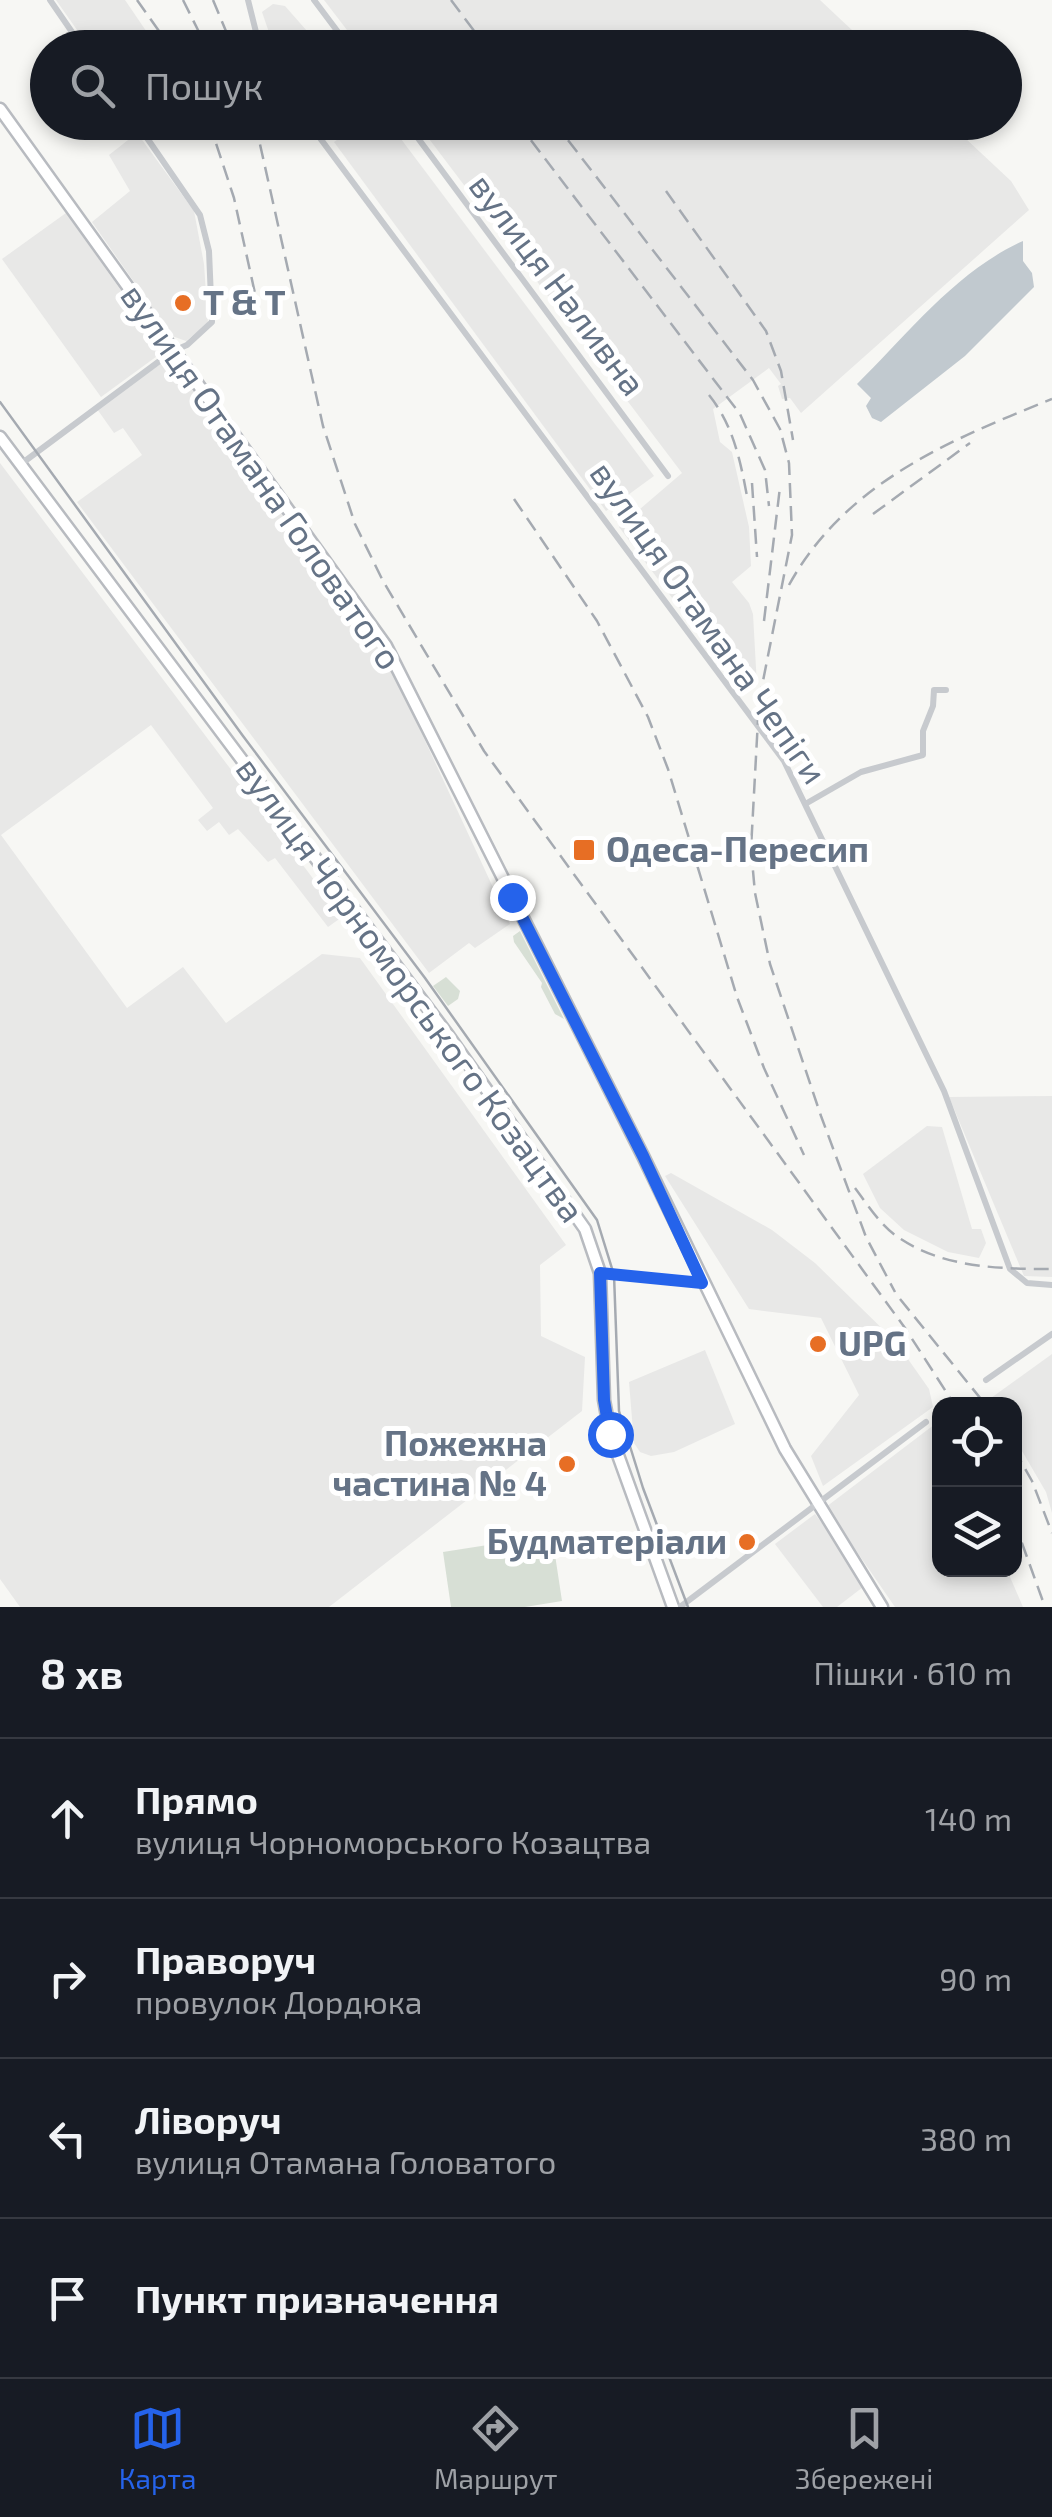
<!DOCTYPE html>
<html lang="uk">
<head>
<meta charset="utf-8">
<style>
  :root { --surface:#171b24; --page:#242831; --text:#f1f3f6; --muted:#9ea1a6; --line:#363941; --accent:#2563eb }
  body { margin:0; font-family:"Exo 2",sans-serif; background:var(--page); color:var(--text) }
  .controls { position:absolute; right:30px; bottom:30px; display:grid; overflow:hidden; border-radius:20px; box-shadow:0 5px 15px #0003 }
  .controls button { width:90px; height:90px; display:grid; place-items:center; padding:0; border:0; border-bottom:2px solid var(--line); background:var(--surface); color:var(--text); font:50px sans-serif }
  .stop { position:absolute; width:30px; height:30px; margin:-22px; border:8px solid #2563eb; border-radius:50%; background:#fff }
  .stop.end { background:#2563eb; border-color:#fff; box-shadow:0 2px 10px #0008 }
  .list { margin:0; padding:0; list-style:none }
  h2 { display:flex; justify-content:space-between; align-items:center; height:130px; margin:0; padding:0 40px; font-size:42px }
  h2 small { font-size:32px; font-weight:400; color:var(--muted) }
  .list li { display:grid; grid-template-columns:65px 1fr auto; gap:30px; align-items:center; box-sizing:border-box; height:160px; padding:0 40px; border-top:2px solid var(--line) }
  .list b { display:block; font-size:38px; white-space:nowrap }
  .list p { margin:0; font-size:32px; white-space:nowrap; color:var(--muted) }
  .list em { font-size:32px; font-style:normal; color:var(--muted) }
  .icon { flex:none; width:55px; height:55px; fill:none; stroke:currentColor; stroke-width:2; stroke-linecap:round; stroke-linejoin:round }
  .map { position:relative; flex:none; width:1052px; height:1607px; overflow:hidden }
  .search { position:absolute; background:var(--surface); box-shadow:0 5px 15px #0003; left:30px; right:30px; top:30px; height:110px; display:flex; align-items:center; gap:25px; box-sizing:border-box; padding:0 35px; border-radius:55px; color:var(--muted); font-size:38px }
  .sheet { height:770px; background:var(--surface) }
  nav { display:flex; justify-content:space-around; align-items:center; box-sizing:border-box; height:140px; border-top:2px solid var(--line); background:var(--surface); font-size:28px; color:var(--muted) }
  nav a { display:grid; justify-items:center; gap:5px }
  nav .on { color:var(--accent) }
  .map>svg:first-child { display:block }
  .built { fill:#e8e8e7 }
  .green { fill:#d7dfd5 }
  .water { fill:#c1c9cf }
  .lines { fill:none; stroke-linecap:round; stroke-linejoin:round }
  .primary-casing { stroke:#b8bbc0; stroke-width:15 }
  .minor { stroke:#c7cace; stroke-width:6 }
  .primary { stroke:#fff; stroke-width:10 }
  .tram { stroke:#a5aab1; stroke-width:2.5 }
  .rail { stroke:#a5aab1; stroke-width:2.5; stroke-dasharray:15 8; stroke-linecap:butt }
  .route { stroke:#2563eb; stroke-width:12 }
  .poi-dot { fill:#e76e24; stroke:#fff; stroke-width:4 }
  .labels { text-anchor:middle; stroke-width:10; stroke-linejoin:round; paint-order:stroke }
  .street-label { font-size:35px; fill:#657386; stroke:#fff }
  .poi-label { font-size:35px; font-weight:bold; fill:#657386; stroke:#fff; text-anchor:start }
</style>
</head>
<body>
<div class="map">
<svg width="1052" height="1607" viewBox="0 0 1052 1607">
  <rect width="100%" height="100%" fill="#f7f7f4"/>
  <g class="built">
    <path d="M 56,0 L 125,0 L 157,47 L 89,47 Z"/>
    <path d="M 324,0 L 820,0 L 870,47 L 360,47 Z"/>
    <path d="M 273,4 L 285,6 L 321,47 L 274,47 L 262,12 Z"/>
    <path d="M 363,122 L 389,123 L 654,476 L 606,511 L 334,142 Z"/>
    <path d="M 417,123 L 949,123 L 1011,181 L 1029,210 L 801,413 L 790,398 L 782,399 L 778,386 L 781,384 L 769,368 L 713,409 L 720,442 L 732,452 L 749,527 L 751,566 L 732,582 L 749,603 L 753,614 L 757,686 L 738,686 L 619,527 L 682,473 Z"/>
    <path d="M 137,133 L 194,211 L 204,264 L 208,323 L 186,341 L 172,336 L 92,222 L 130,191 L 109,155 Z"/>
    <path d="M 66,213 L 164,351 L 101,397 L 2,259 Z"/>
    <path d="M 169,358 L 245,458 L 389,663 L 510,924 L 475,948 L 469,943 L 429,973 L 77,502 L 142,455 L 123,428 L 114,433 L 97,409 Z"/>
    <path d="M 0,463 L 342,917 L 328,927 L 275,858 L 268,862 L 238,829 L 229,835 L 219,822 L 207,831 L 198,820 L 213,808 L 151,725 L 1,835 L 127,1008 L 183,967 L 226,1023 L 322,954 L 360,958 L 566,1245 L 540,1265 L 541,1336 L 585,1357 L 582,1411 L 329,1607 L 20,1607 L 0,1579 Z"/>
    <path d="M 1052,1096 L 1052,1277 L 1024,1276 L 949,1097 Z"/>
    <path d="M 927,1126 L 942,1127 L 972,1229 L 981,1229 L 986,1243 L 979,1258 L 948,1252 L 904,1230 L 880,1208 L 863,1174 Z"/>
    <path d="M 671,1173 L 772,1230 L 815,1263 L 896,1342 L 929,1389 L 933,1407 L 823,1486 L 811,1456 L 859,1395 L 821,1318 L 749,1309 L 665,1176 Z"/>
    <path d="M 705,1350 L 735,1424 L 674,1452 L 651,1456 L 640,1452 L 634,1443 L 629,1382 Z"/>
    <path d="M 1052,1354 L 1052,1513 L 1046,1492 L 1015,1439 L 1014,1404 L 994,1404 L 991,1398 Z"/>
    <path d="M 939,1421 L 940,1570 L 1007,1570 L 1023,1607 L 895,1607 L 826,1507 Z"/>
    <path d="M 815,1514 L 857,1570 L 863,1587 L 837,1607 L 823,1607 L 775,1544 Z"/>
  </g>
  <g class="green">
    <path d="M 520,931 L 564,1019 L 555,1014 L 541,987 L 542,983 L 514,942 L 513,936 Z"/>
    <path d="M 446,977 L 460,991 L 458,999 L 448,1006 L 433,986 Z"/>
    <path d="M 552,1535 L 562,1601 L 525,1607 L 451,1607 L 443,1552 Z"/>
  </g>
  <path class="water" d="M 1023,241 L 1023,261 L 1032,273 L 1034,287 L 965,356 L 881,422 L 872,418 L 866,406 L 871,398 L 857,384 C 907,335 956,271 1023,241 Z"/>
  <g class="lines">
    <defs>
      <g id="primary">
        <path d="M 0,109 L 386,646 L 643,1156 L 785,1449 L 882,1607"/>
        <path d="M 0,437 L 448,1035 L 585,1229 L 600,1273 L 604,1400 L 610,1433 L 673,1607"/>
      </g>
    </defs>
    <use href="#primary" class="primary-casing"/>
    <g class="minor">
      <path d="M 50,0 L 83,48"/>
      <path d="M 248,0 L 260,48"/>
      <path d="M 314,0 L 350,48"/>
      <path d="M 308,122 L 784,761 L 944,1091 L 1010,1269 L 1027,1283 L 1052,1285"/>
      <path d="M 406,122 L 668,476"/>
      <path d="M 21,464 L 173,351 L 187,345 L 212,322 L 209,251 L 200,215 L 136,122"/>
      <path d="M 807,803 L 861,772 L 923,755 L 923,731 L 933,706 L 934,690 L 946,690"/>
      <path d="M 601,1273 L 703,1283"/>
      <path d="M 986,1380 L 1052,1334"/>
      <path d="M 680,1607 L 926,1422"/>
    </g>
    <use href="#primary" class="primary"/>
    <path class="tram" d="M 0,402 L 243,736 L 425,978 L 597,1220 L 614,1275 L 619,1411 L 643,1488 L 688,1607"/>
    <g class="rail">
      <path d="M 137,0 L 171,48"/>
      <path d="M 183,0 L 207,48"/>
      <path d="M 213,0 L 233,48"/>
      <path d="M 451,0 L 487,48"/>
      <path d="M 209,122 L 234,198 L 256,298"/>
      <path d="M 255,122 L 323,426 L 355,524 L 383,581 L 484,751 L 905,1328 L 954,1404"/>
      <path d="M 517,122 L 740,414 L 765,470 L 769,506"/>
      <path d="M 554,122 L 753,380 L 780,429 L 789,463 L 792,535 L 759,701 L 751,849 L 755,893 L 770,964 L 821,1116 L 866,1237 L 895,1292"/>
      <path d="M 666,191 L 766,331 L 781,371 L 793,440"/>
      <path d="M 709,395 C 733,425 740,459 747,496"/>
      <path d="M 752,483 L 757,557"/>
      <path d="M 514,499 L 597,621 L 648,717 L 668,769 L 737,997 L 764,1068 L 804,1155"/>
      <path d="M 873,514 L 970,443"/>
      <path d="M 789,585 C 845,483 950,440 1052,399"/>
      <path d="M 764,621 L 780,487"/>
      <path d="M 855,1188 C 867,1204 879,1223 895,1235 C 940,1268 999,1269 1052,1269"/>
      <path d="M 900,1299 L 985,1404"/>
      <path d="M 1014,1449 L 1032,1481 L 1052,1533"/>
      <path d="M 1014,1521 L 1045,1607"/>
    </g>
  </g>
  <g class="lines">
    <path class="route" d="M 512,897 L 643,1156 L 702,1283 L 600,1273 L 604,1400 L 610,1434"/>
  </g>
  <g class="poi-dot">
    <circle cx="183" cy="303" r="10"/>
    <rect x="572" y="838" width="24" height="24" rx="5"/>
    <circle cx="818" cy="1344" r="10"/>
    <circle cx="567" cy="1464" r="10"/>
    <circle cx="747" cy="1542" r="10"/>
  </g>
  <g class="labels">
    <g class="street-label">
      <text transform="translate(557 285) rotate(53)" y="12">вулиця Наливна</text>
      <text transform="translate(261 477) rotate(55)" y="12">вулиця Отамана Головатого</text>
      <text transform="translate(708 623) rotate(55)" y="12">вулиця Отамана Чепіги</text>
      <text transform="translate(410 990) rotate(54)" y="12">вулиця Чорноморського Козацтва</text>
    </g>
    <g class="poi-label">
      <text x="203" y="315">T &amp; T</text>
      <text x="606" y="862">Одеса-Пересип</text>
      <text x="838" y="1356">UPG</text>
      <text x="547" y="1456" text-anchor="end">Пожежна<tspan x="547" dy="40">частина № 4</tspan></text>
      <text x="727" y="1554" text-anchor="end">Будматеріали</text>
    </g>
  </g>
</svg>
<div class="controls">
<button><svg class="icon" aria-label="locate" viewBox="0 0 24 24"><circle cx="12" cy="12" r="6"/><path d="M12 2v4M12 18v4M2 12h4M18 12h4"/></svg></button>
<button><svg class="icon" aria-label="layers" viewBox="0 0 24 24"><path d="M12 4l9 5-9 5-9-5zM3 14l9 5 9-5"/></svg></button>
</div>
<div class="stop" style="left:610px;top:1434px"></div>
<div class="stop end" style="left:512px;top:897px"></div>
<div class="search"><svg class="icon" aria-label="search" viewBox="0 0 24 24"><circle cx="10" cy="10" r="6"/><path d="M15 15l6 6"/></svg>Пошук</div>
</div>
<section class="sheet">
<h2>8 хв<small>Пішки · 610 m</small></h2>
<ul class="list">
<li><svg class="icon" aria-label="ahead" viewBox="0 0 24 24"><path d="M12 20V5M6 11l6-6 6 6"/></svg><div><b>Прямо</b><p>вулиця Чорноморського Козацтва</p></div><em>140 m</em></li>
<li><svg class="icon" aria-label="right" viewBox="0 0 24 24"><path d="M7 20v-9h11M14 6l5 5-5 5"/></svg><div><b>Праворуч</b><p>провулок Дордюка</p></div><em>90 m</em></li>
<li><svg class="icon" aria-label="left" viewBox="0 0 24 24"><path d="M17 20v-9H6M10 6l-5 5 5 5"/></svg><div><b>Ліворуч</b><p>вулиця Отамана Головатого</p></div><em>380 m</em></li>
<li><svg class="icon" aria-label="arrive" viewBox="0 0 24 24"><path d="M6 21V4h12l-3 4 3 4H6"/></svg><div><b>Пункт призначення</b></div></li>
</ul>
</section>
<nav>
<a class="on"><svg class="icon" aria-label="map" viewBox="0 0 24 24"><path d="M3 6l6-2 6 2 6-2v14l-6 2-6-2-6 2zM9 4v14M15 6v14"/></svg>Карта</a>
<a><svg class="icon" aria-label="directions" viewBox="0 0 24 24"><path d="M12 3l9 9-9 9-9-9zM9 14v-3h6M13 9l2 2-2 2"/></svg>Маршрут</a>
<a><svg class="icon" aria-label="saved" viewBox="0 0 24 24"><path d="M7 4h10v16l-5-4-5 4z"/></svg>Збережені</a>
</nav>
</body>
</html>
